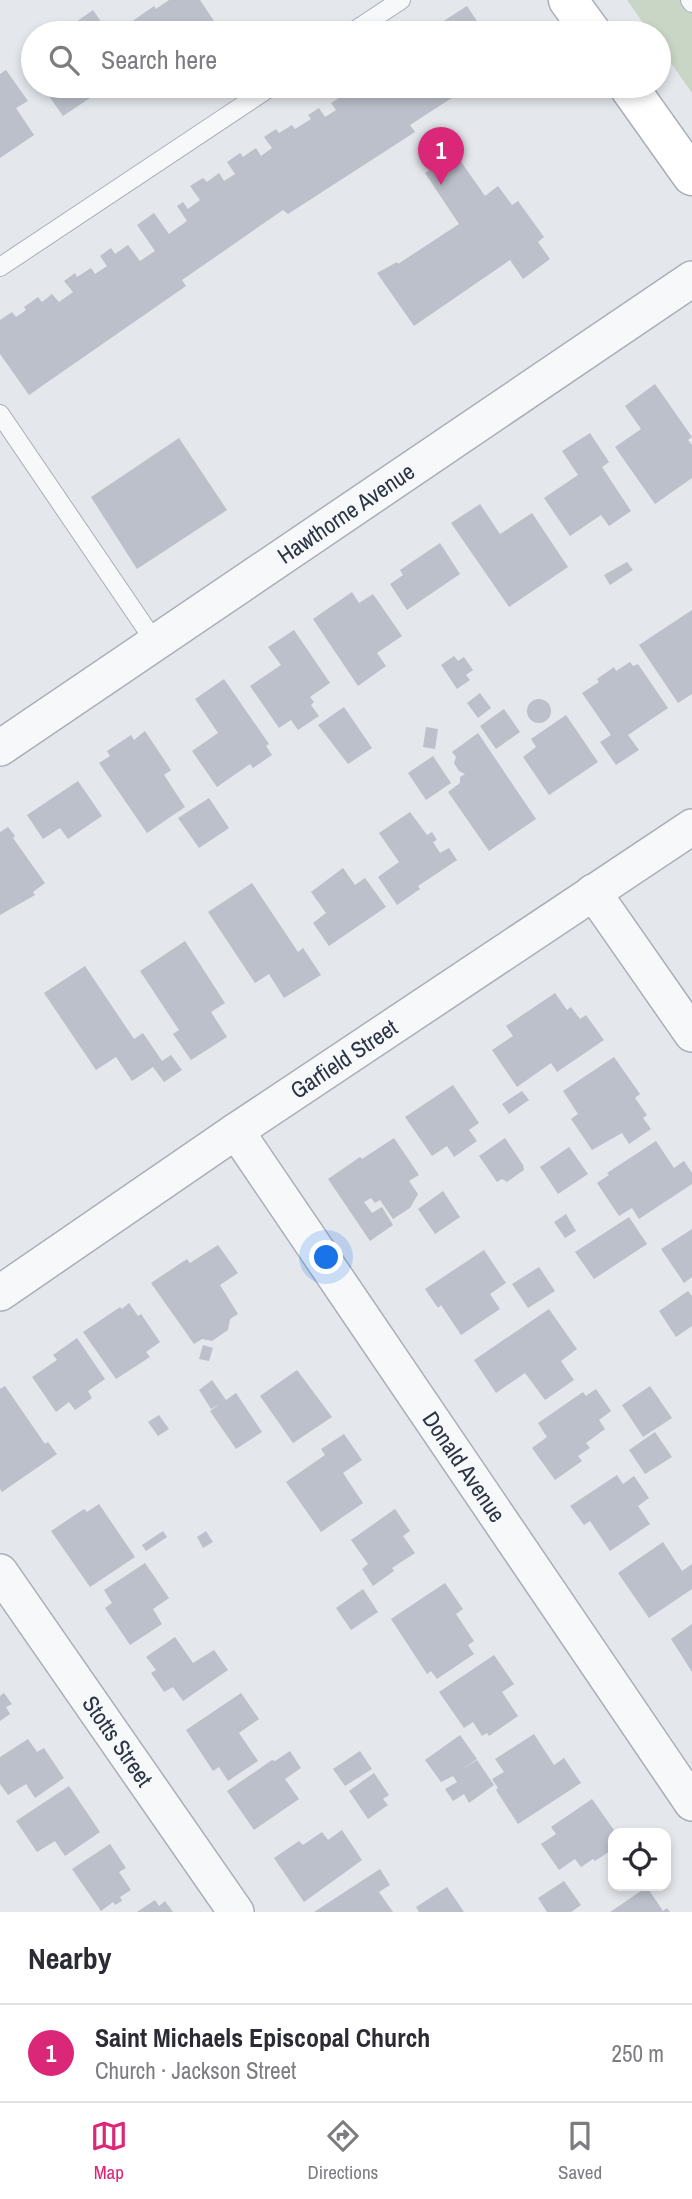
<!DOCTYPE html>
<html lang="en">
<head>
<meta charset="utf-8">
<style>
  :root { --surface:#fff; --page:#f2f2f3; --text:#2b2b33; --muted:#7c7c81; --line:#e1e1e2; --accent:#db2777 }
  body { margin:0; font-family:"Archivo Narrow",sans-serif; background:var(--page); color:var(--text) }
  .controls { position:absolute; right:21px; bottom:21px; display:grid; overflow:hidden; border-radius:14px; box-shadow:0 4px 10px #0003 }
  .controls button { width:63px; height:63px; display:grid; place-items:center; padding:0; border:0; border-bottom:2px solid var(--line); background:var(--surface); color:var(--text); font:35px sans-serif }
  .you { position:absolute; left:327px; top:1258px; width:24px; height:24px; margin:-18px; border:5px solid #fff; border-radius:50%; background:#1a73e8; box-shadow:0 0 0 10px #1a73e833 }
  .badge { display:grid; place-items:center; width:46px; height:46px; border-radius:50%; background:var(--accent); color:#fff; font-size:23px; font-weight:700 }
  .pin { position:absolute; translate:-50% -58px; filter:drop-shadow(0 2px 4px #0008) }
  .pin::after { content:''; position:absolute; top:37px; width:24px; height:21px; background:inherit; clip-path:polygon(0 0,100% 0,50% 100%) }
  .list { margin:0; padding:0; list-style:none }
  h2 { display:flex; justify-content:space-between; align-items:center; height:91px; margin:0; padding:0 28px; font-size:30px }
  h2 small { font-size:23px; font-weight:400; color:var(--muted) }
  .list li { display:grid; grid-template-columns:46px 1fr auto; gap:21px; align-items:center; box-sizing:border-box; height:98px; padding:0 28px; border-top:2px solid var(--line) }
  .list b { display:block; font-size:26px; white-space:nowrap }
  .list p { margin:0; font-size:23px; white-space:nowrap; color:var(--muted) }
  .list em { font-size:23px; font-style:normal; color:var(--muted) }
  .icon { flex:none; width:38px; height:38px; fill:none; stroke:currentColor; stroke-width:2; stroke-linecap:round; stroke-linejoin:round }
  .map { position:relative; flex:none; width:692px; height:1912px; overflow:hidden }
  .search { position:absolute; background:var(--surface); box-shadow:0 4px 10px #0003; left:21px; right:21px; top:21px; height:77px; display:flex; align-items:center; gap:18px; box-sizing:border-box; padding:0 24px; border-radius:38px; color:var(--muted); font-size:26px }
  .sheet { height:189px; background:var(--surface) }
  nav { display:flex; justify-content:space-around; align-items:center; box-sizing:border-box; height:98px; border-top:2px solid var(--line); background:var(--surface); font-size:19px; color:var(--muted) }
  nav a { display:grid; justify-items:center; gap:4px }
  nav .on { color:var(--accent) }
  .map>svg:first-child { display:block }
  .green { fill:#c9d6c5 }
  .building { fill:#bbc0ca }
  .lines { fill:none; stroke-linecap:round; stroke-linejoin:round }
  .service-casing { stroke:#a9aeb7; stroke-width:20 }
  .minor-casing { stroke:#a9aeb7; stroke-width:38 }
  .secondary-casing { stroke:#a9aeb7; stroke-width:41 }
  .service { stroke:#f7f8fa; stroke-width:18 }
  .minor { stroke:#f7f8fa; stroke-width:35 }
  .secondary { stroke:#fff; stroke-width:38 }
  .labels { text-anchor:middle; stroke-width:6; stroke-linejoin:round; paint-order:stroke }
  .street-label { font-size:23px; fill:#2b3445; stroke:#f4f6f9 }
</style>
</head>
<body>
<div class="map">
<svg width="692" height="1912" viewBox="0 0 692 1912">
  <rect width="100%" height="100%" fill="#e4e7ec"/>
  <path class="green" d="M 627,0 L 692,0 L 692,93 L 659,46 L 659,33 L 650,33 Z"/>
  <g class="building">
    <path d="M 169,0 L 200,0 L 214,21 L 196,33 L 128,33 L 124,27 L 154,6 L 156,9 Z"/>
    <path d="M 467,6 L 485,33 L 438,33 L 443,30 L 439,24 Z"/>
    <path d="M 93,10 L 109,33 L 64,33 L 63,31 Z"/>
    <path d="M 6,70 L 28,101 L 16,108 L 34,135 L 0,158 L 0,74 Z"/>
    <path d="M 42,86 L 108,86 L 63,116 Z"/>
    <path d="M 348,86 L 481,86 L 463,97 L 458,94 L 410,125 L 415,132 L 288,214 L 283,210 L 182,280 L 186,286 L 29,395 L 0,354 L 0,320 L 12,312 L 16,317 L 26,310 L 24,307 L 38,297 L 42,302 L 52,294 L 59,302 L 73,292 L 64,281 L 75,273 L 77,277 L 91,268 L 95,274 L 107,266 L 100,256 L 111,248 L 115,254 L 128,245 L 140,261 L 155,251 L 137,225 L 154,213 L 169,234 L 187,221 L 177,206 L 183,202 L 188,209 L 200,200 L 190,186 L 203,178 L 207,182 L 219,173 L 224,181 L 235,174 L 227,162 L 240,153 L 243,157 L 256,148 L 261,156 L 272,148 L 264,137 L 276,129 L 279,133 L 292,125 L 295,129 L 311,119 L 308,115 L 319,108 L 325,117 L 336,110 L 331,103 L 345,94 L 342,90 Z"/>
    <path d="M 455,153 L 485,196 L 498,186 L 512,205 L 518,201 L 544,237 L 538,242 L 550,259 L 523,279 L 510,260 L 414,326 L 377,273 L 397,262 L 398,264 L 459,224 L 425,173 Z"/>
    <path d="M 655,384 L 692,437 L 688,440 L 692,445 L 692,478 L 655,504 L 615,447 L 641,429 L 625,406 Z"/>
    <path d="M 590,433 L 609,462 L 602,467 L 631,511 L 609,526 L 601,515 L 570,536 L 544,498 L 578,475 L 562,451 Z"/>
    <path d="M 179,438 L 227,510 L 137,569 L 91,497 Z"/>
    <path d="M 480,504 L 500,534 L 532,513 L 568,567 L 509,607 L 451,523 Z"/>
    <path d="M 440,543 L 460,574 L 407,610 L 390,584 L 403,575 L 400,570 Z"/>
    <path d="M 627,562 L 633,570 L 610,585 L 604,575 Z"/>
    <path d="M 352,592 L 359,603 L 373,594 L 402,636 L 377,653 L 386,666 L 358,686 L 313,619 Z"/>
    <path d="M 692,610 L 692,694 L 678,703 L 639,645 Z"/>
    <path d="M 294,630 L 330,683 L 310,697 L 314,702 L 311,705 L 319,716 L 298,730 L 291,720 L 279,728 L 250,686 L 281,665 L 268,647 Z"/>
    <path d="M 454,656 L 458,661 L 464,657 L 473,670 L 466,675 L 470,680 L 457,689 L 441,665 Z"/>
    <path d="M 630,662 L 633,666 L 638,664 L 668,708 L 628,735 L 639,750 L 616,765 L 600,742 L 611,735 L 582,693 L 599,682 L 597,679 L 614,667 L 616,671 Z"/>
    <path d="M 224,679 L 269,744 L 266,746 L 272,755 L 253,768 L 250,764 L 217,787 L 192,751 L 218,733 L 195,699 Z"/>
    <path d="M 480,693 L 491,708 L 478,718 L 467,703 Z"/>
    <circle cx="539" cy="711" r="12"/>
    <path d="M 344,707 L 372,748 L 348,764 L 318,725 Z"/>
    <path d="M 504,709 L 520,732 L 496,749 L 480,726 Z"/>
    <path d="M 566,715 L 598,762 L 549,795 L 523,757 L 536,747 L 531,739 Z"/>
    <path d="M 426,727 L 438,729 L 435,749 L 423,747 Z"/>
    <path d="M 145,731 L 171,770 L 164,775 L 185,807 L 147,833 L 99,763 L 110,756 L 107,751 L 131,735 L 134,740 Z"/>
    <path d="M 478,733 L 536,819 L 489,851 L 448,792 L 460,783 L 460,777 L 465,774 L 459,771 L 454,763 L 456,757 L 452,752 Z"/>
    <path d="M 433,756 L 451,783 L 426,800 L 408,773 Z"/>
    <path d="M 78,781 L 102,816 L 68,839 L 60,828 L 43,839 L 27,815 Z"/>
    <path d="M 209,798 L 229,828 L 199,848 L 178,818 Z"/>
    <path d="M 410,812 L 427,835 L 432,832 L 437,840 L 433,842 L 440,853 L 449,848 L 457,860 L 418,886 L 420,889 L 397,905 L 378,877 L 399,862 L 379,833 Z"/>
    <path d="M 8,827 L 15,836 L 13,838 L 45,883 L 33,892 L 35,895 L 0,915 L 0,832 Z"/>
    <path d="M 343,868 L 355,885 L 365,878 L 386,907 L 329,946 L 313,923 L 326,913 L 311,892 Z"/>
    <path d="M 252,883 L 298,952 L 303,948 L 321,975 L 284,998 L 269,974 L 255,983 L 208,912 Z"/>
    <path d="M 185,941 L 225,1003 L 211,1012 L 227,1037 L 191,1060 L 173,1034 L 179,1030 L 140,971 Z"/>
    <path d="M 85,966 L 134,1039 L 143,1033 L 162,1061 L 171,1055 L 182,1070 L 164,1082 L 153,1067 L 132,1081 L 116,1057 L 96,1070 L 44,993 Z"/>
    <path d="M 555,993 L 567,1010 L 571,1007 L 580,1019 L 586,1015 L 604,1040 L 557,1072 L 551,1063 L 517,1087 L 492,1050 L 513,1036 L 506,1026 Z"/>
    <path d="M 614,1057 L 640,1094 L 635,1098 L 647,1115 L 643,1118 L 651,1129 L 629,1144 L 622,1133 L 592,1150 L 571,1119 L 578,1114 L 563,1091 Z"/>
    <path d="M 453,1085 L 479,1123 L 469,1130 L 477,1141 L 454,1157 L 447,1146 L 432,1156 L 405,1117 Z"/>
    <path d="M 522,1091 L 529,1100 L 509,1114 L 502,1104 Z"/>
    <path d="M 394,1138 L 419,1175 L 409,1181 L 418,1194 L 410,1208 L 393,1219 L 380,1200 L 375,1203 L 371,1198 L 364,1202 L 372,1213 L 382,1207 L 393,1225 L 370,1241 L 328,1179 L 360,1157 L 362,1159 Z"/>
    <path d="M 505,1138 L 523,1165 L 524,1170 L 507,1182 L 502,1179 L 497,1182 L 479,1156 Z"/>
    <path d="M 656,1141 L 674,1168 L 684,1161 L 692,1173 L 692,1184 L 639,1219 L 632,1208 L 619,1216 L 597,1183 L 609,1175 L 607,1173 Z"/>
    <path d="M 569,1147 L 588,1174 L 558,1194 L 540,1167 Z"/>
    <path d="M 443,1191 L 460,1217 L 435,1234 L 418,1209 Z"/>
    <path d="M 566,1214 L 576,1231 L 565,1238 L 554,1222 Z"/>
    <path d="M 629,1217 L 647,1244 L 594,1279 L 575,1252 Z"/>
    <path d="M 692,1229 L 692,1277 L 684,1283 L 661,1249 Z"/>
    <path d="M 218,1245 L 238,1273 L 220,1285 L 238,1314 L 230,1319 L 228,1330 L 212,1341 L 202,1339 L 194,1344 L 151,1283 L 187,1259 L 190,1263 Z"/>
    <path d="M 484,1250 L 506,1283 L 490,1294 L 500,1309 L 461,1335 L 441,1305 L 438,1308 L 425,1289 Z"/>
    <path d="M 539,1267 L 555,1291 L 528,1308 L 512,1284 Z"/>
    <path d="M 688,1291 L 692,1296 L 692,1326 L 676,1337 L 659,1311 Z"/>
    <path d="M 129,1303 L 138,1316 L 141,1314 L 160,1342 L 146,1352 L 150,1357 L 116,1379 L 83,1332 L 120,1307 L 122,1309 Z"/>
    <path d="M 549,1309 L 577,1349 L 561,1361 L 574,1380 L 545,1400 L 525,1373 L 496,1393 L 474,1360 Z"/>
    <path d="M 77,1338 L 105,1379 L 88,1391 L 92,1398 L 75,1410 L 69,1402 L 56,1412 L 32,1377 L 57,1360 L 53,1355 Z"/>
    <path d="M 203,1345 L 213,1348 L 209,1361 L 199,1359 Z"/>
    <path d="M 297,1370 L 332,1417 L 293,1443 L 260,1396 Z"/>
    <path d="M 212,1380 L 226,1400 L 236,1393 L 262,1432 L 236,1449 L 210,1411 L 220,1404 L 211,1409 L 199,1390 Z"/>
    <path d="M 5,1386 L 45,1444 L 48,1442 L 57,1454 L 2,1492 L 0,1489 L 0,1389 Z"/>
    <path d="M 650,1386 L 672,1418 L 643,1437 L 622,1405 Z"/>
    <path d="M 596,1389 L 611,1411 L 599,1420 L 605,1429 L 586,1443 L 590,1448 L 578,1456 L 582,1461 L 555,1480 L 532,1448 L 547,1437 L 538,1423 L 583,1392 L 586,1396 Z"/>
    <path d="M 159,1415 L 169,1429 L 158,1436 L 148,1422 Z"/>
    <path d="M 655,1432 L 672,1457 L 645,1474 L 629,1450 Z"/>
    <path d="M 344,1434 L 362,1460 L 343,1473 L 363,1503 L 321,1532 L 286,1482 L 325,1455 L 321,1449 Z"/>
    <path d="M 617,1475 L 623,1484 L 634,1476 L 649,1498 L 638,1506 L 650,1524 L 610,1551 L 590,1521 L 584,1525 L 570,1506 Z"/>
    <path d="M 99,1504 L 135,1557 L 90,1587 L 51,1531 L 84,1509 L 87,1512 Z"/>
    <path d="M 395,1509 L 410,1531 L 403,1536 L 415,1553 L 392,1568 L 394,1571 L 373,1586 L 362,1569 L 368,1564 L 351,1540 Z"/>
    <path d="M 163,1531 L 167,1537 L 146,1551 L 142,1545 Z"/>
    <path d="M 206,1531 L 213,1542 L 203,1548 L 197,1537 Z"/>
    <path d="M 663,1542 L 682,1571 L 692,1564 L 692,1589 L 649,1618 L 618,1573 Z"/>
    <path d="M 145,1563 L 169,1598 L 153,1609 L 162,1624 L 130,1645 L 105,1608 L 112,1603 L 104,1590 Z"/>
    <path d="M 445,1583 L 463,1609 L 456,1614 L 474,1641 L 468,1645 L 474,1654 L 437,1679 L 431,1671 L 427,1674 L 391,1619 Z"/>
    <path d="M 363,1589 L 378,1612 L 351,1630 L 336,1608 Z"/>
    <path d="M 692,1624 L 692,1672 L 671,1639 Z"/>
    <path d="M 175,1637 L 193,1663 L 214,1650 L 228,1670 L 183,1701 L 173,1687 L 164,1692 L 151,1673 L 156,1670 L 146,1657 Z"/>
    <path d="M 494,1655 L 514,1684 L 502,1692 L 518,1716 L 489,1736 L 487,1733 L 482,1736 L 473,1722 L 464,1728 L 439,1692 Z"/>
    <path d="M 4,1693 L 12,1704 L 6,1707 L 10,1714 L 0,1721 L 0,1696 Z"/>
    <path d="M 241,1693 L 259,1719 L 239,1733 L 258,1761 L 228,1781 L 219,1767 L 213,1771 L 186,1730 Z"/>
    <path d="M 534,1734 L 554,1765 L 564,1758 L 581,1783 L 518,1824 L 496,1790 L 498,1788 L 492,1779 L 504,1772 L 495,1759 Z"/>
    <path d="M 460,1735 L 477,1759 L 463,1769 L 477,1760 L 494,1785 L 469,1803 L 464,1794 L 453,1801 L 445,1789 L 457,1782 L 453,1776 L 441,1782 L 425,1760 Z"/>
    <path d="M 28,1739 L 37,1752 L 44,1748 L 64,1778 L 35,1798 L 26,1784 L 8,1795 L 0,1784 L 0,1757 Z"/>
    <path d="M 290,1751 L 301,1768 L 285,1779 L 299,1799 L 254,1830 L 227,1791 L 272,1760 L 275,1761 Z"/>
    <path d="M 360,1751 L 372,1769 L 345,1786 L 333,1769 Z"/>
    <path d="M 374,1773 L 389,1795 L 383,1799 L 388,1805 L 368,1819 L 349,1791 Z"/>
    <path d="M 69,1786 L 100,1832 L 65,1856 L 55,1841 L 37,1852 L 16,1821 Z"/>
    <path d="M 592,1799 L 616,1833 L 613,1833 L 613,1849 L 595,1861 L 593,1859 L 581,1867 L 575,1859 L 559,1870 L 541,1844 L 556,1834 L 551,1827 Z"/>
    <path d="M 342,1830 L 362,1860 L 304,1902 L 274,1858 L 299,1841 L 303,1845 L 322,1832 L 328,1840 Z"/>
    <path d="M 110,1844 L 126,1868 L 119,1872 L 131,1890 L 120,1897 L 122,1901 L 115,1905 L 113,1902 L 101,1911 L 72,1869 Z"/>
    <path d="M 380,1869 L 390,1885 L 379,1892 L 393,1912 L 314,1912 Z"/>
    <path d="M 564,1881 L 581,1905 L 571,1912 L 547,1912 L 538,1898 Z"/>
    <path d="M 447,1887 L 464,1912 L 419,1912 L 416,1907 Z"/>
    <path d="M 647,1887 L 663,1911 L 667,1908 L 670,1912 L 610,1912 Z"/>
    <path d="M 155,1900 L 159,1906 L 165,1901 L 173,1912 L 137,1912 Z"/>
  </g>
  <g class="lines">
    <defs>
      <g id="service">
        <path d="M 690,0 L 692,3"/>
        <path d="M 351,33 L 401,0"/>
        <path d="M 0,267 L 272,86"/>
        <path d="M 0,414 L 155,642"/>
      </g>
      <g id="minor">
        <path id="s1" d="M 0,748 L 692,279"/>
        <path d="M 593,892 L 692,1034"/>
        <path id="s2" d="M 236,1131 L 692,1803"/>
        <path id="s3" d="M 0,1293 L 236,1131 L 692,827"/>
        <path id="s4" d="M 0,1572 L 236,1912"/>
      </g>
      <g id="secondary">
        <path d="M 568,0 L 592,33"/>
        <path d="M 628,86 L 692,176"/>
      </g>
    </defs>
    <use href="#service" class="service-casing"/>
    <use href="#minor" class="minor-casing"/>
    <use href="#secondary" class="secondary-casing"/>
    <use href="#service" class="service"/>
    <use href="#minor" class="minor"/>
    <use href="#secondary" class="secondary"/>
  </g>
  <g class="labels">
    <g class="street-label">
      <text dy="8" stroke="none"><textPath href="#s1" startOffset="418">Hawthorne Avenue</textPath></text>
      <text dy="8" stroke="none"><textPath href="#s3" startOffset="416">Garfield Street</textPath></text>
      <text dy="8" stroke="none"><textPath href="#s2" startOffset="406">Donald Avenue</textPath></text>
      <text dy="8" stroke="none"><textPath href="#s4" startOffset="206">Stotts Street</textPath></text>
    </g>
  </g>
</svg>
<div class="controls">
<button><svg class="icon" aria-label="locate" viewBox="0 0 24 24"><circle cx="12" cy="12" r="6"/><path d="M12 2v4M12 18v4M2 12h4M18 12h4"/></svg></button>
</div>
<div class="you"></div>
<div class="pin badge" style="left:441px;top:185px">1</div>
<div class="search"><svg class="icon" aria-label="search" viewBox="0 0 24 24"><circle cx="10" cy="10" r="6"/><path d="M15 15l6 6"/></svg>Search here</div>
</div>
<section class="sheet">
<h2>Nearby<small></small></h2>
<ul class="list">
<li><span class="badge">1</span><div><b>Saint Michaels Episcopal Church</b><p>Church · Jackson Street</p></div><em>250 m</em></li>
</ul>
</section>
<nav>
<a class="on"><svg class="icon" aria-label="map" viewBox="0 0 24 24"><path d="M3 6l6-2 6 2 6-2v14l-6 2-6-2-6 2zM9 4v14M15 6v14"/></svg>Map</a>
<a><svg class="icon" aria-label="directions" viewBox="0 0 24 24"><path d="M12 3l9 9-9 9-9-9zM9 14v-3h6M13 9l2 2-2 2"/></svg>Directions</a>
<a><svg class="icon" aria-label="saved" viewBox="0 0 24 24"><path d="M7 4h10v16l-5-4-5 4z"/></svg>Saved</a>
</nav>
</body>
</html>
